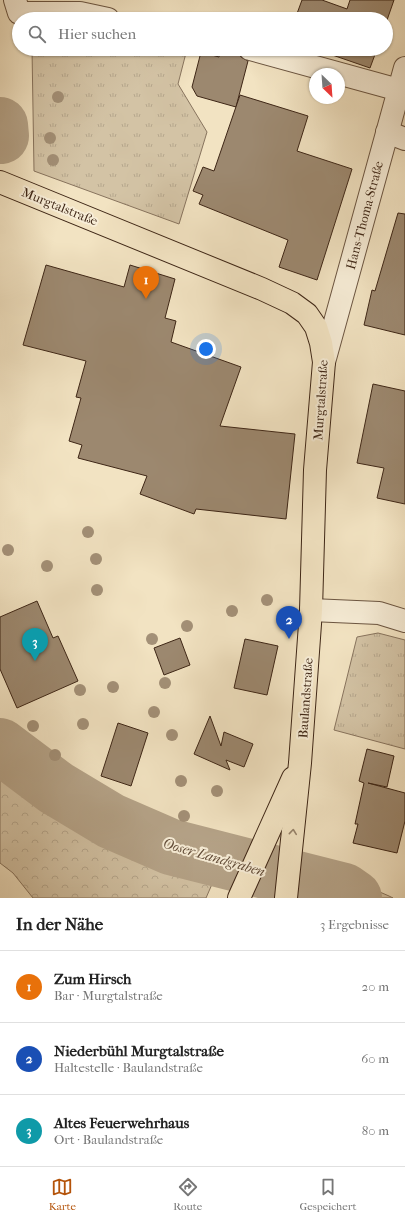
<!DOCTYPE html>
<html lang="de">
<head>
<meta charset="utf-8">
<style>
  :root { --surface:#fff; --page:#f6f6f6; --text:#222; --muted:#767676; --line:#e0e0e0; --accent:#b45309 }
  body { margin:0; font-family:"IM FELL French Canon",serif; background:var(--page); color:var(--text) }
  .compass { position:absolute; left:309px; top:68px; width:36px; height:36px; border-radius:50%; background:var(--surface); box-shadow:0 1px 3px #0004; rotate:155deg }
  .you { position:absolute; left:206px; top:349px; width:14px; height:14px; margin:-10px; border:3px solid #fff; border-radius:50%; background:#1a73e8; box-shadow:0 0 0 6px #1a73e833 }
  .badge { display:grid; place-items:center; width:26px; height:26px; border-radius:50%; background:var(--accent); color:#fff; font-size:13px; font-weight:700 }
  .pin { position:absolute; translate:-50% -33px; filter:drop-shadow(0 1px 2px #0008) }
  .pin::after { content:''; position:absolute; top:21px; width:14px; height:12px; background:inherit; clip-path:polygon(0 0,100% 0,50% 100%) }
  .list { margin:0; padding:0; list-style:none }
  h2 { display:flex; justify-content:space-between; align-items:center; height:52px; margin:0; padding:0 16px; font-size:17px }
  h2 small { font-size:13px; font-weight:400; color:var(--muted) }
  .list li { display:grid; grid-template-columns:26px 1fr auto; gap:12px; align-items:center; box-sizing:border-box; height:72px; padding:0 16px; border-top:1px solid var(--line) }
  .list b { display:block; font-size:15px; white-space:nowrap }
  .list p { margin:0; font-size:13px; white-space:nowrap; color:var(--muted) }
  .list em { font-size:13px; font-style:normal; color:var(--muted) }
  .icon { flex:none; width:22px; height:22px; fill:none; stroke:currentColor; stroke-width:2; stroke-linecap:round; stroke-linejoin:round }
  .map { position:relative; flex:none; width:405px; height:898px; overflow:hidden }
  .search { position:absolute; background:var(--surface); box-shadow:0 1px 3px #0004; left:12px; right:12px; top:12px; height:44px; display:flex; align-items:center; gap:10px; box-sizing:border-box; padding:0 14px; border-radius:22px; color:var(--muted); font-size:15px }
  .sheet { height:268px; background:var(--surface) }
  nav { display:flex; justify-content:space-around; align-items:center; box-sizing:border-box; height:56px; border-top:1px solid var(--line); background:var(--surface); font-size:11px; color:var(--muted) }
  nav a { display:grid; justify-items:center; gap:2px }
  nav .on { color:var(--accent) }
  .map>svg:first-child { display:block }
  .grass { fill:url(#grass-tufts); stroke:#88745e }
  .forest { fill:url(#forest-crowns); stroke:#88745e }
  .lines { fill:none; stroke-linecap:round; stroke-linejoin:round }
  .river { stroke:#b5a388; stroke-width:56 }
  .building { fill:#9c886f; stroke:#3e2616 }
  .minor-casing { stroke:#6b5541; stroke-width:24 }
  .major-casing { stroke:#3e2616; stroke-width:24 }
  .minor { stroke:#f7edd7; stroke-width:22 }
  .major { stroke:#f2e3c2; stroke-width:22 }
  .tree { fill:#a39077 }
  .oneway { stroke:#98846c }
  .labels { text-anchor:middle; stroke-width:4; stroke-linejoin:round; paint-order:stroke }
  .street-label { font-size:13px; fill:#3e2616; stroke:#f7edd7 }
  .water-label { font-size:14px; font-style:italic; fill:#624c38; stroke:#f7edd7 }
</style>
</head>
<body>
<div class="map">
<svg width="405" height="898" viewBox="0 0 405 898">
  <defs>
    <pattern id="grass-tufts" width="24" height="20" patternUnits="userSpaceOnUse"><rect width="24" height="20" fill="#d3c3a5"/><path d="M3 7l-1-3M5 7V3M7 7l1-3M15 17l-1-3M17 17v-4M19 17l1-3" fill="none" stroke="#b6a78d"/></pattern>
    <pattern id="forest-crowns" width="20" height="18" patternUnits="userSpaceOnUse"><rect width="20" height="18" fill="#d3c3a5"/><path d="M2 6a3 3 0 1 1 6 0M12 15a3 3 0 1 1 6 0" fill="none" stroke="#b6a78d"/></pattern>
  </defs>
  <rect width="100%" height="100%" fill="#f2e3c2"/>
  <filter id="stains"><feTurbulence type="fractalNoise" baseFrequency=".005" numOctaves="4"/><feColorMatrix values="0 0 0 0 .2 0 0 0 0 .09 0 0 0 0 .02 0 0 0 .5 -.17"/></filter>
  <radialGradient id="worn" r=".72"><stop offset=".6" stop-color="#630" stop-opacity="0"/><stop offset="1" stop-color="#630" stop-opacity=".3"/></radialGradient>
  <g class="grass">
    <path d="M 32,49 L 187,49 L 178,84 L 207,132 L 179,224 L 34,171 Z"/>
    <path d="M 378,633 L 405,640 L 405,749 L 334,730 L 357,637 Z"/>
    <path d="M 313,863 L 389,896 L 393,898 L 311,898 Z"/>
  </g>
  <path class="forest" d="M 0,760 L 20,778 L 82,819 L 132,846 L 172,859 L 219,868 L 206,898 L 33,898 L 13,873 L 0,863 Z"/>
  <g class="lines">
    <g class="river">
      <path d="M 0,125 L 1,136"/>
      <path d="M 0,746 L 56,788 L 111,821 L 171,847 L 344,891 L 354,898"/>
    </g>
  </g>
  <g class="building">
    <path d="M 302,0 L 322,0 L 347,9 L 350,0 L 394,0 L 386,23 L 386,19 L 295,19 Z"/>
    <path d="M 220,49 L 238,49 L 238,53 L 241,57 L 248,61 L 236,107 L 197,96 L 192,87 L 201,52 L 219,57 Z"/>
    <path d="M 315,49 L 377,49 L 370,68 Z"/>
    <path d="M 240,95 L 308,116 L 297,151 L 352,169 L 317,280 L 279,267 L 288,240 L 199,204 L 203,195 L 193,191 L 203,167 L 214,171 Z"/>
    <path d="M 398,213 L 405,214 L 405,335 L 364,325 L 372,290 L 375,291 Z"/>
    <path d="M 46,265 L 124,287 L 130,265 L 175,279 L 165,318 L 176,321 L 171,342 L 241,367 L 220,426 L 295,434 L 286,519 L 196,509 L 194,514 L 140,494 L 147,476 L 78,458 L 82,445 L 69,441 L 81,398 L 76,397 L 86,361 L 23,345 Z"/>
    <path d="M 373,384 L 405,391 L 405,504 L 377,498 L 384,468 L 357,463 Z"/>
    <path d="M 37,601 L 53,638 L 58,636 L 78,681 L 17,708 L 0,669 L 0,617 Z"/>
    <path d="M 180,638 L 190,665 L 164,675 L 154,648 Z"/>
    <path d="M 245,639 L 278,646 L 267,695 L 234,688 Z"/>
    <path d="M 210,716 L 221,746 L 224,732 L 253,744 L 244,767 L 226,760 L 230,770 L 194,754 Z"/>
    <path d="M 118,723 L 148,733 L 131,786 L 101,776 Z"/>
    <path d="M 367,749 L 394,756 L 387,787 L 368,783 L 405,793 L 405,821 L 397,853 L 353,843 L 358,824 L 355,824 L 364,783 L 359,781 Z"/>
  </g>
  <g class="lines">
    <defs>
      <g id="minor">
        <path d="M 15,0 L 19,13 L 80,13 L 108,19"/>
        <path d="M 250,49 L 399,90"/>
        <path d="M 387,132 L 405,139"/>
        <path d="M 324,362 L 405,68"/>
        <path d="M 311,610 L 379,613 L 405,621"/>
      </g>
      <g id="major">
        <path d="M 0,182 L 262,289 L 292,303 L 307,314 L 316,327 L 321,343 L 324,362 L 315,470 L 311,610 L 300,763 L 286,898"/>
        <path d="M 239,898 L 293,778"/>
      </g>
    </defs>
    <use href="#minor" class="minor-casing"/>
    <use href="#major" class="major-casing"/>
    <use href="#minor" class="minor"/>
    <use href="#major" class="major"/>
  </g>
  <g class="tree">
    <circle cx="58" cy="97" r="6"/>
    <circle cx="50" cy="138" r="6"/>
    <circle cx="53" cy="160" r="6"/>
    <circle cx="88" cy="532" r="6"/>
    <circle cx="8" cy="550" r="6"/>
    <circle cx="96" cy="559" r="6"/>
    <circle cx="47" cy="566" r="6"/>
    <circle cx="97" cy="590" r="6"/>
    <circle cx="267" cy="600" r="6"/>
    <circle cx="232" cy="611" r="6"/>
    <circle cx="187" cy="626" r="6"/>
    <circle cx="152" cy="639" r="6"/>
    <circle cx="165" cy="683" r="6"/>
    <circle cx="113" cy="687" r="6"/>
    <circle cx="80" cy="690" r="6"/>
    <circle cx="154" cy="712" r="6"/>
    <circle cx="83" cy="724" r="6"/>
    <circle cx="33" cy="726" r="6"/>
    <circle cx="172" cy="735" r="6"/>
    <circle cx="55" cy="755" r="6"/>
    <circle cx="181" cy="781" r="6"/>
    <circle cx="217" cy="791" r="6"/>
    <circle cx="184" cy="816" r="6"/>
  </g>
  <defs><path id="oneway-chevron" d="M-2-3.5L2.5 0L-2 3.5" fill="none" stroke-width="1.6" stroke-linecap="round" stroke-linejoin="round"/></defs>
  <use class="oneway" href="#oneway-chevron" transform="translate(293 832) rotate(-84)"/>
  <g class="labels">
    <g class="street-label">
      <text transform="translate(60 206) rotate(22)" y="5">Murgtalstraße</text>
      <text transform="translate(364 215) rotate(-75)" y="5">Hans-Thoma-Straße</text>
      <text transform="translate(320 400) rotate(-86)" y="5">Murgtalstraße</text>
      <text transform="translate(305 698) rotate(-86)" y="5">Baulandstraße</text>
    </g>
    <g class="water-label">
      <text transform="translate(214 857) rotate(16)" y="5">Ooser Landgraben</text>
    </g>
  </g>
  <rect width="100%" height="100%" filter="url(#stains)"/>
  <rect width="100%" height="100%" fill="url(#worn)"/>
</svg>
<svg class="compass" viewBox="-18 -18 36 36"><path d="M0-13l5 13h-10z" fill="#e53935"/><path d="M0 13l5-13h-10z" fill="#767676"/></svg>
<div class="you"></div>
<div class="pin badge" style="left:146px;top:299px;background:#e8710a">1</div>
<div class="pin badge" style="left:289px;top:639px;background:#1a4fb4">2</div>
<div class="pin badge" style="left:35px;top:661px;background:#0f9aa8">3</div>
<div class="search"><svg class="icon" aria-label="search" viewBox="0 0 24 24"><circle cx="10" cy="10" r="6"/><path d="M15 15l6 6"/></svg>Hier suchen</div>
</div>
<section class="sheet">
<h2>In der Nähe<small>3 Ergebnisse</small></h2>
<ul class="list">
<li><span class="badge" style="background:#e8710a">1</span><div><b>Zum Hirsch</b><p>Bar · Murgtalstraße</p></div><em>20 m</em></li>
<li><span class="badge" style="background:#1a4fb4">2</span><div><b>Niederbühl Murgtalstraße</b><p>Haltestelle · Baulandstraße</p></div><em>60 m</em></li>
<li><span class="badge" style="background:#0f9aa8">3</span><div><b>Altes Feuerwehrhaus</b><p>Ort · Baulandstraße</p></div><em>80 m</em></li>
</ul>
</section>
<nav>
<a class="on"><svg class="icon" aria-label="map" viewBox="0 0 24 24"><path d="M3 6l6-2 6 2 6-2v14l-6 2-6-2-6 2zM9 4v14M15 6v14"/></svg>Karte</a>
<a><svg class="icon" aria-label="directions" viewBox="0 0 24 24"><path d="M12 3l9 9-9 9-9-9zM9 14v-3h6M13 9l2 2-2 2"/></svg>Route</a>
<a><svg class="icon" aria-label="saved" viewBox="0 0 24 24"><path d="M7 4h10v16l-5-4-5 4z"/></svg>Gespeichert</a>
</nav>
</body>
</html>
